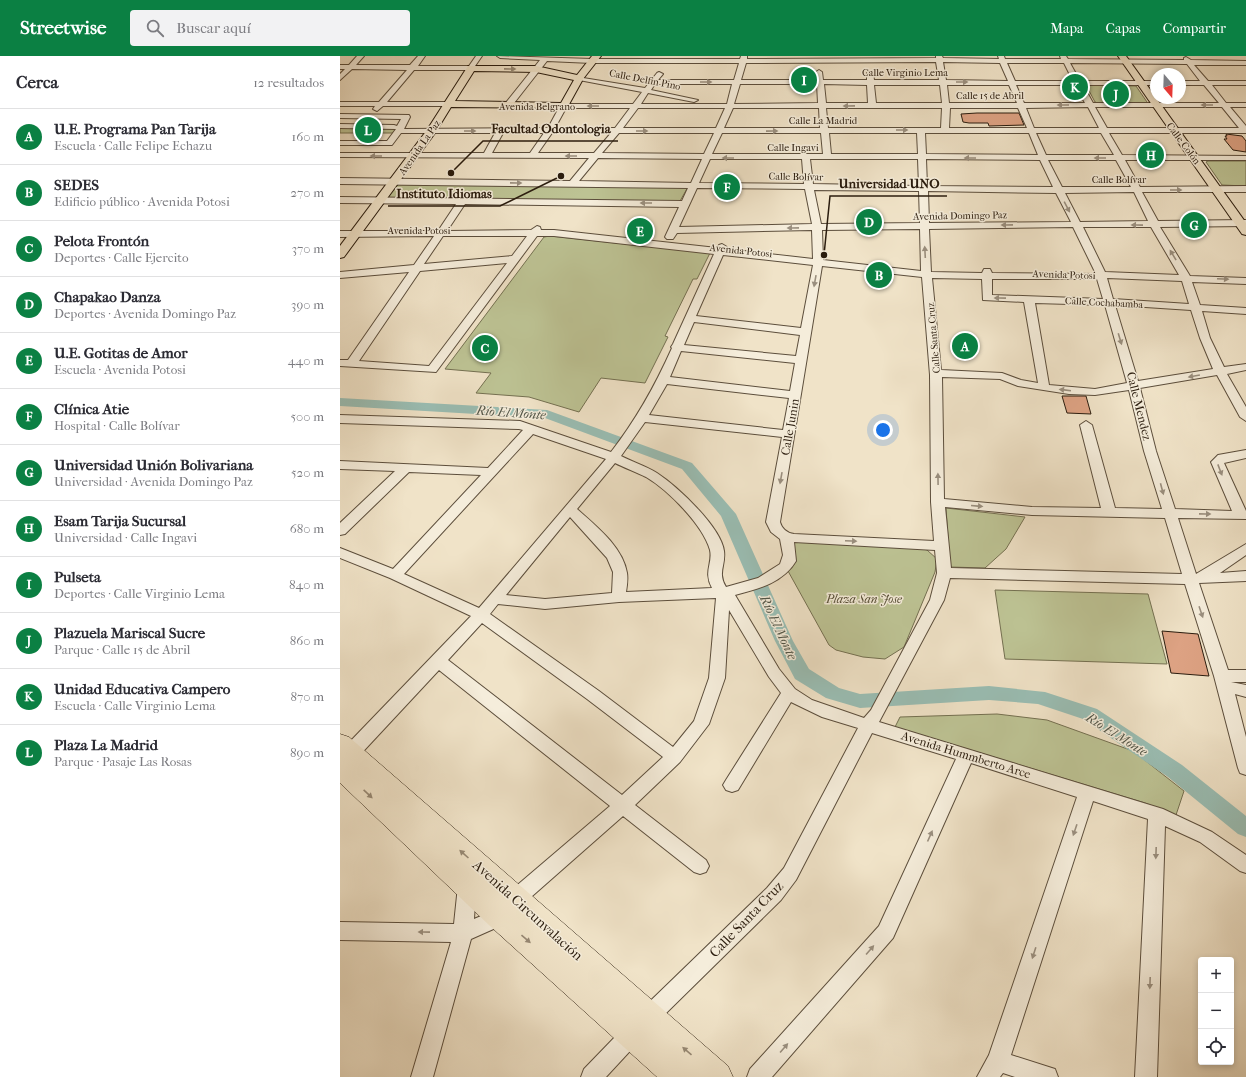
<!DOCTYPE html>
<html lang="es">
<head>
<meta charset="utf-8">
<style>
  :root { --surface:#fff; --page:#f2f2f3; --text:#2b2b33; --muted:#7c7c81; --line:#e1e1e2; --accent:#0b8043 }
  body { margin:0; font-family:"IM FELL French Canon",serif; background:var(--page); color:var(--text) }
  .controls { position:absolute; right:12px; bottom:12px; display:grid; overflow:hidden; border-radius:4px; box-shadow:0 2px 6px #0003 }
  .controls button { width:36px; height:36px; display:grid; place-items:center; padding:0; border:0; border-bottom:1px solid var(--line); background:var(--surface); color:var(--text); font:20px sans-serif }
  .compass { position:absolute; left:810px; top:12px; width:36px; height:36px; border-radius:50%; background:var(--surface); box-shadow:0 2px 6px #0003; rotate:161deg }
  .you { position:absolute; left:543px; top:374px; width:14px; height:14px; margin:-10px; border:3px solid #fff; border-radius:50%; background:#1a73e8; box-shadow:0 0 0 6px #1a73e833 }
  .badge { display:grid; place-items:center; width:26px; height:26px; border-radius:50%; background:var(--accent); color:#fff; font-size:13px; font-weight:700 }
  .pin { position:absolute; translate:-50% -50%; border:2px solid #fff; box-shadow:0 1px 4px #0006 }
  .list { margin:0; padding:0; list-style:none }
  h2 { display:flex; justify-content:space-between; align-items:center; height:52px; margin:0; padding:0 16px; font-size:17px }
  h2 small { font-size:13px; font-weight:400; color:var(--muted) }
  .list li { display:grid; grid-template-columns:26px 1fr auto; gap:12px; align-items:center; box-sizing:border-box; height:56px; padding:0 16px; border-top:1px solid var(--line) }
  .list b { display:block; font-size:15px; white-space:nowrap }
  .list p { margin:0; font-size:13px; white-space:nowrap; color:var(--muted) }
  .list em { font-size:13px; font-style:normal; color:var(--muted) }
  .icon { flex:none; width:22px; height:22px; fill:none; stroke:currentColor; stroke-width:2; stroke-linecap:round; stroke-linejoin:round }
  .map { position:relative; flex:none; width:906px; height:1021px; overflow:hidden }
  header { display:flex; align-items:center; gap:24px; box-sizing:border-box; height:56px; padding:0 20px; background:var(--accent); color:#fff }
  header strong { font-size:19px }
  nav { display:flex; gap:22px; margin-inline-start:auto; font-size:14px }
  .search { width:280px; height:36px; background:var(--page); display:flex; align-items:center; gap:10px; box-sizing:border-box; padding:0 14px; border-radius:4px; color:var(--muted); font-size:15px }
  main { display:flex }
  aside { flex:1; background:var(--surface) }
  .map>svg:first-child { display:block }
  .green { fill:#bdc394; stroke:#747051 }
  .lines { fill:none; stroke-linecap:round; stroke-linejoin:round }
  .river { fill:#9abeb4; fill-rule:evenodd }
  .building { fill:#dda283; stroke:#2a1c0e }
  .minor-casing { stroke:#5c4e3c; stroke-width:2 }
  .major-casing { stroke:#2a1c0e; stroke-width:2 }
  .highway-casing { stroke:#2a1c0e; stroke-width:1 }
  .minor { fill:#f5eddb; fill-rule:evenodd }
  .major { fill:#f0e3c8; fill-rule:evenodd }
  .highway { fill:#f0e3c8; fill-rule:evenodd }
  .oneway { fill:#978974 }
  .oneway2 { fill:#9a8f7f }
  .labels { text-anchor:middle; stroke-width:3; stroke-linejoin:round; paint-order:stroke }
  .far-street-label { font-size:10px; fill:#2a1c0e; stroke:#f5eddb }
  .street-label { font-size:12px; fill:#2a1c0e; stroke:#f5eddb }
  .park-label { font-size:12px; font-style:italic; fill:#564e36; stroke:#f5eddb }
  .water-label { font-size:13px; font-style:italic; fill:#515548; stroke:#f5eddb }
  .near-street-label { font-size:14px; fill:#2a1c0e; stroke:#f5eddb }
  .leader { fill:none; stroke:#2a1c0e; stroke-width:1.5 }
  .callout-dot { fill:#2a1c0e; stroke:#f5eddb; stroke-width:1.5 }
  .callout-label { font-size:13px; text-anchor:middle; font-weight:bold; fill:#2a1c0e; stroke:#f5eddb; stroke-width:3; stroke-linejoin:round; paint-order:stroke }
</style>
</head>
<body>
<header>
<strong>Streetwise</strong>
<div class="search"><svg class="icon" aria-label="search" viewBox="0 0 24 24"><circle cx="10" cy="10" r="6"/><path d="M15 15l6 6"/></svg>Buscar aquí</div>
<nav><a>Mapa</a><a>Capas</a><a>Compartir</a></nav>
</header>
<main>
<aside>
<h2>Cerca<small>12 resultados</small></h2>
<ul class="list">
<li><span class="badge">A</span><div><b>U.E. Programa Pan Tarija</b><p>Escuela · Calle Felipe Echazu</p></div><em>160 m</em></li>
<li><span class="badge">B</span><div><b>SEDES</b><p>Edificio público · Avenida Potosi</p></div><em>270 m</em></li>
<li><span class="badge">C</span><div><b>Pelota Frontón</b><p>Deportes · Calle Ejercito</p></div><em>370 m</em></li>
<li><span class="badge">D</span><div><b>Chapakao Danza</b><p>Deportes · Avenida Domingo Paz</p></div><em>390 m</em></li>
<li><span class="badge">E</span><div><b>U.E. Gotitas de Amor</b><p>Escuela · Avenida Potosi</p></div><em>440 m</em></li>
<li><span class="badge">F</span><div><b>Clínica Atie</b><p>Hospital · Calle Bolívar</p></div><em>500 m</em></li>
<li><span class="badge">G</span><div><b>Universidad Unión Bolivariana</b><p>Universidad · Avenida Domingo Paz</p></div><em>520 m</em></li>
<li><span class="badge">H</span><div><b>Esam Tarija Sucursal</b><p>Universidad · Calle Ingavi</p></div><em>680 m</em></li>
<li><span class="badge">I</span><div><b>Pulseta</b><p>Deportes · Calle Virginio Lema</p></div><em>840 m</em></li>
<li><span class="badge">J</span><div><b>Plazuela Mariscal Sucre</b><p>Parque · Calle 15 de Abril</p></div><em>860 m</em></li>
<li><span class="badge">K</span><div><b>Unidad Educativa Campero</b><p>Escuela · Calle Virginio Lema</p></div><em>870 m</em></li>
<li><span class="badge">L</span><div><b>Plaza La Madrid</b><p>Parque · Pasaje Las Rosas</p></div><em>890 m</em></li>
</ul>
</aside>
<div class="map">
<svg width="906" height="1021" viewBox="0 0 906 1021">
  <rect width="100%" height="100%" fill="#f0e3c8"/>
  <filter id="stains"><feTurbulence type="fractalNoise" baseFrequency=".005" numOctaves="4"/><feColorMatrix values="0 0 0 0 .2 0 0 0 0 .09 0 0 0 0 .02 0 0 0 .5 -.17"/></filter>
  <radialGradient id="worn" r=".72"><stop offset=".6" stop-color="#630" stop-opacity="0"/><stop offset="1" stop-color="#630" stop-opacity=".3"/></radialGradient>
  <g class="green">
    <path d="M 746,29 L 796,30 L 807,46 L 805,48 L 761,48 L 755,46 Z"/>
    <path d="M 0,71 L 57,72 L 54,77 L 0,77 Z"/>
    <path d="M 868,105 L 906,105 L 906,130 L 882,129 L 866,106 Z"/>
    <path d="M 57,128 L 348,131 L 340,145 L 46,144 Z"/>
    <path d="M 210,180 L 370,197 L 357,223 L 353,223 L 325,280 L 328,281 L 305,327 L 261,322 L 239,356 L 189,341 L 136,337 L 151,317 L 105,313 L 204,181 Z"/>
    <path d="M 606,452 L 685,461 L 666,493 L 645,512 L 610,511 Z"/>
    <path d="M 452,484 L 576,491 L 587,494 L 597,503 L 595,516 L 564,591 L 545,603 L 523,601 L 496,594 L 489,589 L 448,515 C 460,506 455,497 452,484 Z"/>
    <path d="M 655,534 L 808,538 L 827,608 L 665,603 Z"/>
    <path d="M 657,658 L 707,664 L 793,695 L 844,735 L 836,759 L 805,747 L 555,671 L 560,661 Z"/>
  </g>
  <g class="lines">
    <path class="river" d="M 0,342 L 207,354 L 352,407 L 396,458 L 453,585 L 469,613 L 499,632 L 520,638 L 649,630 L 705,636 L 757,653 L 842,709 L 906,760 L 906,781 L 898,778 L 828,721 L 743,663 L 698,648 L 649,644 L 520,652 L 486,642 L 455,623 L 435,585 L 381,460 L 342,413 L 205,362 L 0,350 Z"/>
  </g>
  <g class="building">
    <path d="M 637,57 L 679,57 L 684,69 L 649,70 L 648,67 L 629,67 L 623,66 L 621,58 Z"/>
    <path d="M 886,78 L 902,80 L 906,85 L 906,96 L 893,94 L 884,83 L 887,83 L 885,80 L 887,80 Z"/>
    <path d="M 722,340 L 746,340 L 751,358 L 727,357 Z"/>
    <path d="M 822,575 L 858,578 L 869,620 L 831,617 Z"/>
  </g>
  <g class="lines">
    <defs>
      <g id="minor">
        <path d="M 17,0 L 24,0 L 16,9 L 70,9 L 78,0 L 85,0 L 78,10 L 129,10 L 136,0 L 142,0 L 133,13 L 131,14 L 74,14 L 47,46 L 111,46 L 111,50 L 43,50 L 37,55 L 33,53 L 35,50 L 0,50 L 0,46 L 39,46 L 67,14 L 12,13 L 0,24 L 0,18 L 5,13 L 0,13 L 0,9 L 9,9 Z"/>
        <path d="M 157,0 L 252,3 L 400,3 L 401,0 L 407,0 L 407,3 L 596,2 L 596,0 L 602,0 L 603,2 L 659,3 L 658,0 L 664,0 L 665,3 L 721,3 L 720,0 L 726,0 L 728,3 L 844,4 L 844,2 L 846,1 L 851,4 L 906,5 L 906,9 L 854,9 L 868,25 L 906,25 L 906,29 L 872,29 L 886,47 L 906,47 L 906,51 L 890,51 L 906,70 L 906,77 L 769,77 L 782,99 L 906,100 L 906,104 L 785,104 L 800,131 L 906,130 L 906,136 L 802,136 L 818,165 L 906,164 L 906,170 L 820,171 L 850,220 L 906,222 L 906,228 L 852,226 L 860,249 L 906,252 L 906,258 L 862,255 L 870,282 L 884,311 L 906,308 L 906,314 L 887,318 L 906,351 L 906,365 L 900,361 L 877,319 L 800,332 L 816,395 L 835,453 L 892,455 L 871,406 L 878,399 L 906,394 L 906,402 L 884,407 L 906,455 L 906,463 L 838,462 L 856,518 L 906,488 L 906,499 L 880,517 L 906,515 L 906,525 L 859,527 L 888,614 L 906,614 L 906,626 L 891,626 L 906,629 L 906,641 L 895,638 L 906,681 L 906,719 L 900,717 L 898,712 L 874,620 L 845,528 L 610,522 L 604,544 L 539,666 L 823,753 L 872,776 L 906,799 L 906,817 L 900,815 L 860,786 L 825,770 L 817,1021 L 795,1021 L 808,763 L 753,745 L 671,999 L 715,1013 L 718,1021 L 675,1021 L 663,1017 L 660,1021 L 637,1021 L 649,999 L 737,741 L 631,707 L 553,882 L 432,1021 L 407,1021 L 410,1013 L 539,870 L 616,703 L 532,677 L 456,824 L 441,844 L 315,968 L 266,1021 L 241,1021 L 244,1013 L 301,954 L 427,832 L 444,812 L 518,672 L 482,661 L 451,646 L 398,734 L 392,736 L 386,734 L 383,729 L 386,724 L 441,637 L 429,621 L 389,554 L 385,622 L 369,668 L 340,706 L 295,749 L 366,804 L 369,810 L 366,816 L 360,818 L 354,816 L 283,760 L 182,849 L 175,851 L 168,849 L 166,843 L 168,837 L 270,750 L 99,614 L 17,702 L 6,711 L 0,713 L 0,696 L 131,560 L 50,522 L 0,502 L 0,492 L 53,513 L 141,419 L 69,416 L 5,478 L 0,479 L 0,467 L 55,415 L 0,413 L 0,405 L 148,412 L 183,374 L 179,373 L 0,367 L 0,359 L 180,365 L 271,396 C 296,364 315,330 332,292 L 331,291 L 333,288 L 374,198 L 214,180 L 197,180 L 96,316 L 0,310 L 0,304 L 8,304 L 69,216 L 0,222 L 0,216 L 74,209 L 94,180 L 0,181 L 0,175 L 98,175 L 116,148 L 0,147 L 0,141 L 342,145 L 348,132 L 0,128 L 0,122 L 230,125 L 249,102 L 0,101 L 0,97 L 144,97 L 155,77 L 61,77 L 52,89 L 0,89 L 0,85 L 47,85 L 56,73 L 0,72 L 0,68 L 54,69 L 57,70 L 61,63 L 0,62 L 0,58 L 69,59 L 70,61 L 64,73 L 208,72 L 221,48 L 293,48 L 302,36 L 239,24 L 237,23 L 237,21 L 305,32 L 317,17 L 319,16 L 323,18 L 318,24 L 394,24 L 399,7 L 252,7 L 207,5 L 171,51 L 168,51 L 164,49 L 200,4 L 160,2 ZM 596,6 L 599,24 L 534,24 L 533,17 L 530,15 L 527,17 L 527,24 L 483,24 L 482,16 L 479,14 L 476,16 L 476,24 L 401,24 L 406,7 ZM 603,6 L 660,7 L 668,25 L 606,24 ZM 667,7 L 724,7 L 733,25 L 675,25 ZM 730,7 L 847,8 L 860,25 L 840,25 L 840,29 L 864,29 L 879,47 L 753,47 L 743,29 L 816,29 L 816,25 L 740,25 ZM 315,28 L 392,28 L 387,48 L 301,48 L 308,37 L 354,46 L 358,44 L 311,34 ZM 400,28 L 477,28 L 478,47 L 394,48 ZM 484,28 L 527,29 L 528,47 L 486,47 ZM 534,29 L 600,29 L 602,47 L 536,47 ZM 607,29 L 669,29 L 677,47 L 609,47 ZM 676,29 L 735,29 L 745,47 L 684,47 ZM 748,51 L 759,72 L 694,72 L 686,52 ZM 755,51 L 882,51 L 899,72 L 767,72 ZM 226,52 L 290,52 L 275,72 L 215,72 ZM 298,52 L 385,52 L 376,72 L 283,72 ZM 393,52 L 479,52 L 480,72 L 384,72 ZM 486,52 L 602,52 L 601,72 L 488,72 ZM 610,52 L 678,52 L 687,72 L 609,72 ZM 163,77 L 204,77 L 190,97 L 152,97 ZM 212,77 L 271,77 L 254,97 L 198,97 ZM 279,77 L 374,77 L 364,98 L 262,97 ZM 382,77 L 481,77 L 483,98 L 372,98 ZM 489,77 L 577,77 L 578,98 L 491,98 ZM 585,77 L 689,77 L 698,99 L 586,98 ZM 696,77 L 761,77 L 774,99 L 706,99 ZM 258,102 L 362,103 L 351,127 L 239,125 ZM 370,103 L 462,103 L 464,128 L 359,127 ZM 470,103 L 578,103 L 579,130 L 473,128 ZM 586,103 L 700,104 L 713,131 L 587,130 ZM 708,104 L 776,104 L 791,131 L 722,131 ZM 357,132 L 465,133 L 472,168 L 339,171 ZM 474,134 L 579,135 L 580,167 L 481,168 ZM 588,135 L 716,137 L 731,166 L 589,167 ZM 794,136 L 808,165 L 740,166 L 725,137 ZM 125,148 L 339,151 L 325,181 L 327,183 L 333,183 L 337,177 L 472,174 L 473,203 L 386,193 L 387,191 L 382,188 L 379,189 L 377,192 L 214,174 L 201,174 L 200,171 L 197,170 L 191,174 L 107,175 ZM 733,171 L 756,218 L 652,217 L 650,213 L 644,213 L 642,217 L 591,216 L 589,173 ZM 743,171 L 811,171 L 839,219 L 765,216 ZM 580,173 L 581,215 L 483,204 L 482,174 ZM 103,180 L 187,180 L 172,200 L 84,208 ZM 383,199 L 473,209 L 461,272 L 356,260 ZM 167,207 L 89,310 L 19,305 L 80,215 ZM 482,210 L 582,221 L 590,319 L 591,446 L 594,485 L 454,478 C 447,477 442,473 440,466 ZM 592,222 L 642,223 L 643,244 L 684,246 L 698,327 L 681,324 L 662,317 L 601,314 ZM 767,222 L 842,225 L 849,248 L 773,243 ZM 652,223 L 757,223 L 763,243 L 652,239 ZM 695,247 L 765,249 L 787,327 L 755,333 L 709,329 ZM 775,249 L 851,254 L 860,282 L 873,313 L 798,325 ZM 354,266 L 460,279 L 456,300 L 344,289 ZM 341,295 L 455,307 L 450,335 L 330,321 ZM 602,321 L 660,323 L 678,330 L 729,338 L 755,339 L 789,334 L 804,395 L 822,453 L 775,452 L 752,369 L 746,365 L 740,369 L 761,452 L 692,451 L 604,443 ZM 327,328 L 449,342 L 443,374 L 309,359 ZM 305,366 L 442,381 L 426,466 L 431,476 L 440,483 L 443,499 L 440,508 L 418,522 L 386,531 C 377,516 386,510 384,495 C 381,471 337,430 317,417 C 306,410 293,406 281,400 ZM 193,378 L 266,403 L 139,552 L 64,518 ZM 275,407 C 285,412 296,416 306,421 C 328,434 363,469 370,494 C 373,508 363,515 372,532 L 286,536 C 287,530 288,523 287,517 C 283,491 255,469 237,453 ZM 605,451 L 692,459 L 825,462 L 842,518 L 611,512 ZM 230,461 L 267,502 L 273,516 L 272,537 L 205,543 L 166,539 ZM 454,486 L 595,494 L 597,517 L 590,544 L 531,654 L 524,662 L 472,644 L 455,633 L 439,613 L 395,539 C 418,533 443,527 456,505 ZM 376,542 L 369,622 L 354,665 L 333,691 L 259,635 L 150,558 L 158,548 L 205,553 L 279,546 ZM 142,567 L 247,643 L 323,701 L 282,739 L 108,604 Z"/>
        <path d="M 127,822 L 134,824 L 136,830 L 134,863 L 160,852 L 167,855 L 169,861 L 167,867 L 131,883 L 93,1021 L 71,1021 L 111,886 L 0,884 L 0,866 L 114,868 L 118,830 L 120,824 Z"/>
      </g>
      <g id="major">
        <path d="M 252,0 L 261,0 L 243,23 L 227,52 L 111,51 L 95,77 L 4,201 L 0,202 L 0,190 L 87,74 L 128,10 L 196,10 L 237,19 ZM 134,15 L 196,16 L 234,24 L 221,47 L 115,45 Z"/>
        <path d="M 778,0 L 786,0 L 906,167 L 906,179 L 902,178 Z"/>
      </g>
      <path id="highway" d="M 0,678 L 9,681 L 388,1010 L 393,1021 L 317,1021 L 150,870 L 0,727 Z"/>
    </defs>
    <use href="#minor" class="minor-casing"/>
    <use href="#major" class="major-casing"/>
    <use href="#highway" class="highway-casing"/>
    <use href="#minor" class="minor"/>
    <use href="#major" class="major"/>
    <use href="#highway" class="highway"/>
  </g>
  <defs><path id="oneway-solid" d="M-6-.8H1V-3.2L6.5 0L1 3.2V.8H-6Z"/></defs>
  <g class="oneway">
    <use href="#oneway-solid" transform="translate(170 13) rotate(1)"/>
    <use href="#oneway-solid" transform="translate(28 738) rotate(43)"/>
    <use href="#oneway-solid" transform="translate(124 798) rotate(-138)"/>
    <use href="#oneway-solid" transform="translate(186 883) rotate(41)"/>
    <use href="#oneway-solid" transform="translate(347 995) rotate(-139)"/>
  </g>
  <g class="oneway2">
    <use href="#oneway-solid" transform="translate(366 26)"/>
    <use href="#oneway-solid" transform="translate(622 26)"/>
    <use href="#oneway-solid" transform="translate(723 49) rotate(180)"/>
    <use href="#oneway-solid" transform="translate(867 49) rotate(180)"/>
    <use href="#oneway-solid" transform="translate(253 50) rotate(-180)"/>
    <use href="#oneway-solid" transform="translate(509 50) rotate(179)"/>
    <use href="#oneway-solid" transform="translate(562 74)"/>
    <use href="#oneway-solid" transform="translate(130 75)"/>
    <use href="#oneway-solid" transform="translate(302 75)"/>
    <use href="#oneway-solid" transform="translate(432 75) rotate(-1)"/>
    <use href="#oneway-solid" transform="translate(36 100) rotate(-180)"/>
    <use href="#oneway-solid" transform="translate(231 100) rotate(180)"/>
    <use href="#oneway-solid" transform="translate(388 102) rotate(-180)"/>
    <use href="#oneway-solid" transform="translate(630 102) rotate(180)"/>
    <use href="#oneway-solid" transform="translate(760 102) rotate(-180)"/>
    <use href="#oneway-solid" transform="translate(176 127) rotate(1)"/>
    <use href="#oneway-solid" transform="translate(836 134)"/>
    <use href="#oneway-solid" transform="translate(306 147) rotate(-180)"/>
    <use href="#oneway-solid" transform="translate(727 151) rotate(62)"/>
    <use href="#oneway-solid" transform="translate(667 169) rotate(179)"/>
    <use href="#oneway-solid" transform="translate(797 169) rotate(-179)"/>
    <use href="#oneway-solid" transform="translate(453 172) rotate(179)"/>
    <use href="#oneway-solid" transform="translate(585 196) rotate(-93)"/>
    <use href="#oneway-solid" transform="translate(833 199) rotate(-121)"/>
    <use href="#oneway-solid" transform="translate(883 223) rotate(3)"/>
    <use href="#oneway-solid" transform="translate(475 225) rotate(100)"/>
    <use href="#oneway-solid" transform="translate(660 242) rotate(-179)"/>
    <use href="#oneway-solid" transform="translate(780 283) rotate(73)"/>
    <use href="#oneway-solid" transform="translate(854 320) rotate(170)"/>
    <use href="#oneway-solid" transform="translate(725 334) rotate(-173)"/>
    <use href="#oneway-solid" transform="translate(880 414) rotate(69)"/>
    <use href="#oneway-solid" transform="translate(441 422) rotate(100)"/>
    <use href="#oneway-solid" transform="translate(598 423) rotate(-91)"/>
    <use href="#oneway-solid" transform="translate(822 433) rotate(75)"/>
    <use href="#oneway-solid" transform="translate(637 450) rotate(5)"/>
    <use href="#oneway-solid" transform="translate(865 458) rotate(1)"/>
    <use href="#oneway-solid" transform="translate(511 485) rotate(3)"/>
    <use href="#oneway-solid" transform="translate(861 556) rotate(71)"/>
    <use href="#oneway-solid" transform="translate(735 774) rotate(109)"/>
    <use href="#oneway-solid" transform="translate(590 780) rotate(-66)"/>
    <use href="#oneway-solid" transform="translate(816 797) rotate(92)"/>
    <use href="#oneway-solid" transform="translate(84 876) rotate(-179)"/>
    <use href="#oneway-solid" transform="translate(530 894) rotate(-49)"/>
    <use href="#oneway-solid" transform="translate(694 897) rotate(108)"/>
    <use href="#oneway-solid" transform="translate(810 927) rotate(92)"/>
    <use href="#oneway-solid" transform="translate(444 992) rotate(-49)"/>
  </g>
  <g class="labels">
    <g class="far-street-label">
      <text x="565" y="20">Calle Virginio Lema</text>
      <text transform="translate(305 23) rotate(11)" y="4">Calle Delfin Pino</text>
      <text x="650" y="43">Calle 15 de Abril</text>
      <text x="197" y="54">Avenida Belgrano</text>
      <text x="483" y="68">Calle La Madrid</text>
      <text transform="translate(844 87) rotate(53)" y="4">Calle Colón</text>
      <text transform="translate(79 91) rotate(-55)" y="4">Avenida La Paz</text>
      <text x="453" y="95">Calle Ingavi</text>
      <text transform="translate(456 120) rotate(1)" y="4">Calle Bolívar</text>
      <text x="779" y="127">Calle Bolívar</text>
      <text transform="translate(620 159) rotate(-1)" y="4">Avenida Domingo Paz</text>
      <text x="79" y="178">Avenida Potosi</text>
      <text transform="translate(401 194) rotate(6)" y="4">Avenida Potosi</text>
      <text transform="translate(724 218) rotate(2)" y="4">Avenida Potosi</text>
      <text transform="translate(764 246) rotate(3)" y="4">Calle Cochabamba</text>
      <text transform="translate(593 282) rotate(-95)" y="4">Calle Santa Cruz</text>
    </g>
    <g class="street-label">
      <text transform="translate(799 350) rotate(76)" y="4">Calle Mendez</text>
      <text transform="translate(450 371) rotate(-80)" y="4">Calle Junin</text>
      <text transform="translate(626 699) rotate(17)" y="4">Avenida Hummberto Arce</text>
    </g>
    <g class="park-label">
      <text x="524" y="547">Plaza San Jose</text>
    </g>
    <g class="water-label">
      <text transform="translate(171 356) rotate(4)" y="5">Río El Monte</text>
      <text transform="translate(439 571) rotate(65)" y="5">Río El Monte</text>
      <text transform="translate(777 678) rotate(32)" y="5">Río El Monte</text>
    </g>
    <g class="near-street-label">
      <text transform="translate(188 854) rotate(42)" y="5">Avenida Circunvalación</text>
      <text transform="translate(406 863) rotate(-46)" y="5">Calle Santa Cruz</text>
    </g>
  </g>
  <path class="leader" d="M111 117L143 85H278M484 199L490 140H607M221 120L160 150H48"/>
  <g class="callout-dot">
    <circle cx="111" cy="117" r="4"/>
    <circle cx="484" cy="199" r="4"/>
    <circle cx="221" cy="120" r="4"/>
  </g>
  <g class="callout-label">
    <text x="211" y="77">Facultad Odontologia</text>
    <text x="549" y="132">Universidad UNO</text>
    <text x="104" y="142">Instituto Idiomas</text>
  </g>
  <rect width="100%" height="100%" filter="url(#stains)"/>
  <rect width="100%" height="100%" fill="url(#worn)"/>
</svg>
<div class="controls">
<button>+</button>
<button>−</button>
<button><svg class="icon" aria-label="locate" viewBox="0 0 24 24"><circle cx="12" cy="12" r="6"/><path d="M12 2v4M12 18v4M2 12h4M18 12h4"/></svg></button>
</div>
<svg class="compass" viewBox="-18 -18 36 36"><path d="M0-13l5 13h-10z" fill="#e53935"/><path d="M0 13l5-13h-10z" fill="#7c7c81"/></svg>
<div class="you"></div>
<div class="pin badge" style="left:625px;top:290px">A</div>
<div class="pin badge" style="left:539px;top:219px">B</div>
<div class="pin badge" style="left:145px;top:292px">C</div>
<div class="pin badge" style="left:529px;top:166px">D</div>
<div class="pin badge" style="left:300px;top:175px">E</div>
<div class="pin badge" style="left:387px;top:131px">F</div>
<div class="pin badge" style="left:854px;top:169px">G</div>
<div class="pin badge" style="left:811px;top:99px">H</div>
<div class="pin badge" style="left:464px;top:24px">I</div>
<div class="pin badge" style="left:776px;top:38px">J</div>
<div class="pin badge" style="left:735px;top:31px">K</div>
<div class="pin badge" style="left:28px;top:74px">L</div>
</div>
</main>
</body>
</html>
